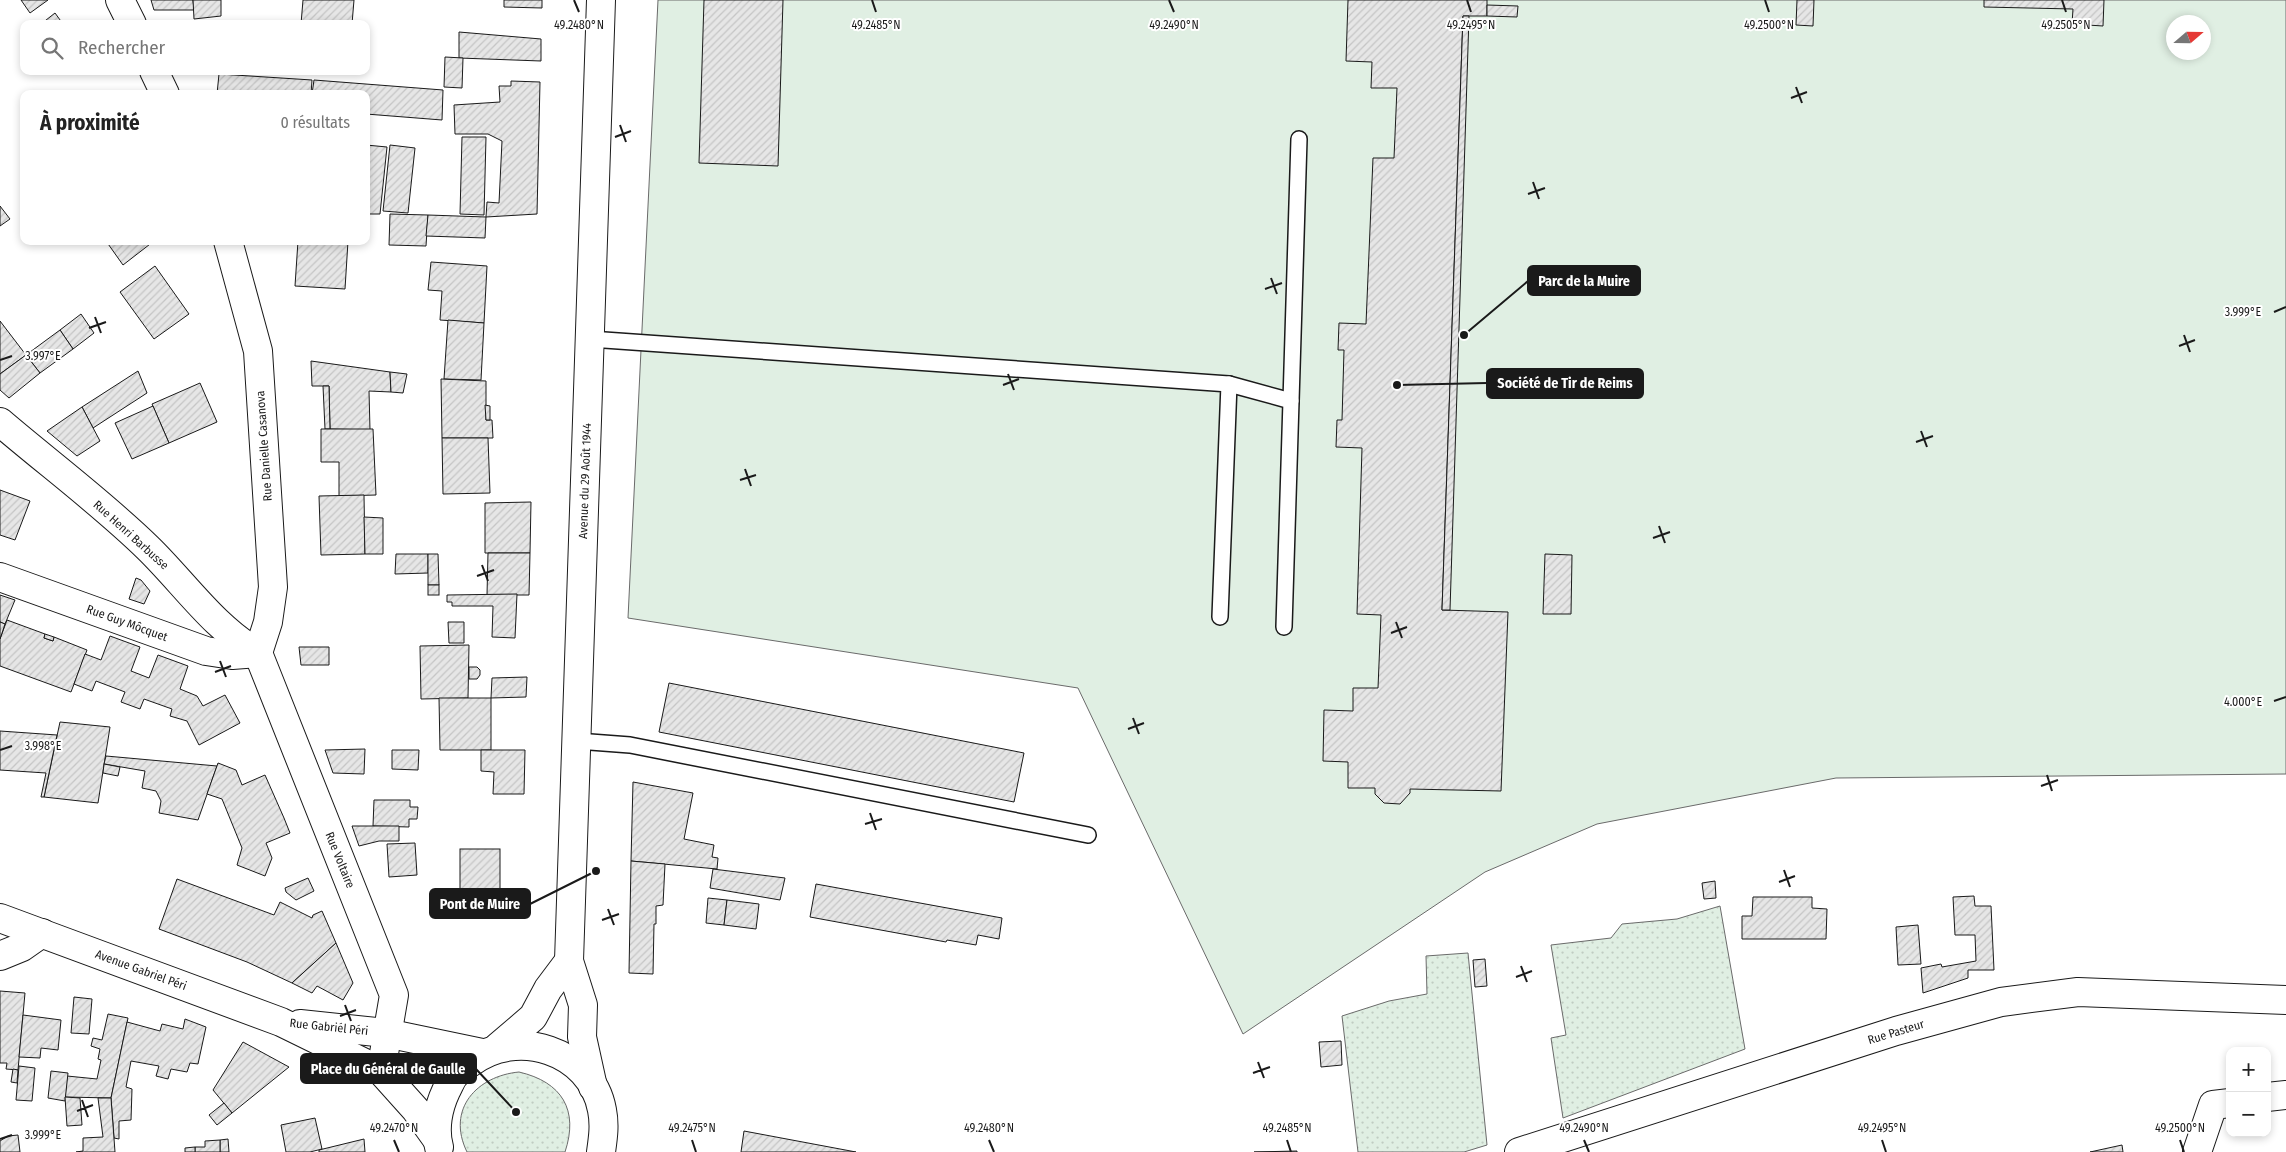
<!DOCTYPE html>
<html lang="fr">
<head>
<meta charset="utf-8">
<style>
  :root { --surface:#fff; --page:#f2f2f2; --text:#222; --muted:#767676; --line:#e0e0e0 }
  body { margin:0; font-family:"Fira Sans Condensed",sans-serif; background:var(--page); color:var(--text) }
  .controls { position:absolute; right:15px; bottom:15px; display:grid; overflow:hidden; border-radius:10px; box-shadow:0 2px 8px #0003 }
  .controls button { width:45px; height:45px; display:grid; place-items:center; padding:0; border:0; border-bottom:1px solid var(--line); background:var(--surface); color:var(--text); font:25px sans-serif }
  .compass { position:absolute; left:2166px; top:15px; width:45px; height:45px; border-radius:50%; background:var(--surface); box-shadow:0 2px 8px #0003; rotate:70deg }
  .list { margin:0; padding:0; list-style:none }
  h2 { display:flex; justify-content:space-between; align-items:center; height:65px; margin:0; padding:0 20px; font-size:21px }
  h2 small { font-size:16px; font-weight:400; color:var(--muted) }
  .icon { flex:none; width:28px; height:28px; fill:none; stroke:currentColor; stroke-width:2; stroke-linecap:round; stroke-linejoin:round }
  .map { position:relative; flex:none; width:2286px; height:1152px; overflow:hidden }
  .search { position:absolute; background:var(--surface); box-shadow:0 2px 8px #0003; left:20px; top:20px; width:350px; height:55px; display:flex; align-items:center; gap:12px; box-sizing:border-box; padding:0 18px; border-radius:10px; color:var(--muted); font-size:19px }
  .panel { position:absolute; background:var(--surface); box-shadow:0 2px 8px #0003; left:20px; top:90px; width:350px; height:155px; border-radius:10px }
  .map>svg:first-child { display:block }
  .green { fill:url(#green-dots); stroke:#6a6a6a }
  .pitch { fill:#e0efe3; stroke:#6a6a6a; fill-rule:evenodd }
  .building { fill:url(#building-hatch); stroke:#1a1a1a }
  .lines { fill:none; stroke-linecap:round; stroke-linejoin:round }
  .service-casing { stroke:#1a1a1a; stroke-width:18 }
  .minor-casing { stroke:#1a1a1a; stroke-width:30 }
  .primary-casing { stroke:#1a1a1a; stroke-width:30 }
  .service { stroke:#fff; stroke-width:15 }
  .minor { stroke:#fff; stroke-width:28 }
  .primary { stroke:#fff; stroke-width:28 }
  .ticks { fill:none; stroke:#1a1a1a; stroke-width:2 }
  .labels { text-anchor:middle; stroke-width:4; stroke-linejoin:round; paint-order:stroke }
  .street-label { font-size:12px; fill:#1a1a1a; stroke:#fff }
  .ticks-label { font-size:12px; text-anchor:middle; fill:#1a1a1a; stroke:#fff; stroke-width:4; stroke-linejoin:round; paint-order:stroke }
  .leader { fill:none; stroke:#1a1a1a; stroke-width:2 }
  .callout-dot { fill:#1a1a1a; stroke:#fff; stroke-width:2 }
  .callout { fill:#1a1a1a; stroke:#1a1a1a; stroke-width:2 }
  .callout-label { font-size:14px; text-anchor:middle; font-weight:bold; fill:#fff }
</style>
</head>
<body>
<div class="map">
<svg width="2286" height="1152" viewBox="0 0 2286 1152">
  <defs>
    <pattern id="green-dots" width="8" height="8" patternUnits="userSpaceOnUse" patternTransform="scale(1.25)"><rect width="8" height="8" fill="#e0efe3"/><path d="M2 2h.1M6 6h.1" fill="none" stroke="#c0ccc2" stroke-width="1.8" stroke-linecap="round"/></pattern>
    <pattern id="building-hatch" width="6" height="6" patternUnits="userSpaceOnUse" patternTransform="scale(1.25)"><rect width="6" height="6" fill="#e6e6e6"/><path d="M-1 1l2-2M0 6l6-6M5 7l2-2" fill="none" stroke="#c5c5c5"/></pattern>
  </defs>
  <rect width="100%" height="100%" fill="#fff"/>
  <g class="green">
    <path d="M 1720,906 L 1745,1049 L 1563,1118 L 1551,1038 L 1566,1035 L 1551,945 L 1611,938 L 1622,924 L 1677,919 Z"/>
    <path d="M 1468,953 L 1487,1145 L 1464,1152 L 1358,1152 L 1342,1016 L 1389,1001 L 1427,994 L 1426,956 Z"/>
    <path d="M 519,1072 C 562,1082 579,1110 565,1152 L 467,1152 C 446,1109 477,1076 519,1072 Z"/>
  </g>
  <path class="pitch" d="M 658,0 L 2286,0 L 2286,774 L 1836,778 L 1597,824 L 1485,872 L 1243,1034 L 1078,688 L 628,618 ZM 2174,22 L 2204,22 L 2204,52 L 2174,52 Z"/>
  <g class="building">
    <path d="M 21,0 L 48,0 L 30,13 Z"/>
    <path d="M 151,0 L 193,0 L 194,10 L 154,10 Z"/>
    <path d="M 193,0 L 221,0 L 221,16 L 194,19 Z"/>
    <path d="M 303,0 L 354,0 L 352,24 L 301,24 Z"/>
    <path d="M 504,0 L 542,0 L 542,8 L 504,7 Z"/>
    <path d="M 704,0 L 783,0 L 778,166 L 699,163 Z"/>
    <path d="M 1348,0 L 1487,0 L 1487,16 L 1463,16 L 1442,610 L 1508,612 L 1501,791 L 1410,789 L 1410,793 L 1400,804 L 1384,803 L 1375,794 L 1375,788 L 1348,788 L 1348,762 L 1323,761 L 1324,710 L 1353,711 L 1353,688 L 1378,688 L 1381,615 L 1357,614 L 1362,448 L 1336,447 L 1337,420 L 1342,420 L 1344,350 L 1338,350 L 1339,323 L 1366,324 L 1373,158 L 1394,158 L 1397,88 L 1371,88 L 1372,62 L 1346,61 Z"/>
    <path d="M 1797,0 L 1814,0 L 1813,26 L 1796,25 Z"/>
    <path d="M 1984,0 L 2104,0 L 2103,26 L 2072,24 L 2073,9 L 1984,7 Z"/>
    <path d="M 1487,5 L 1518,6 L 1517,17 L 1487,16 Z"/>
    <path d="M 55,13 L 63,24 L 41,24 Z"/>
    <path d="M 1463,16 L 1469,16 L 1450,610 L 1442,610 Z"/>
    <path d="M 459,32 L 541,39 L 541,61 L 459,58 Z"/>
    <path d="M 445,57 L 463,58 L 462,88 L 444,87 Z"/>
    <path d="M 219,74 L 312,80 L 311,94 L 217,94 Z"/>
    <path d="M 314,80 L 443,90 L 442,120 L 366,114 L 366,94 L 312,94 Z"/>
    <path d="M 511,81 L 540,82 L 537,214 L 486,217 L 487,202 L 499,203 L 502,141 L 488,134 L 455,134 L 454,105 L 500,102 L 499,86 L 511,86 Z"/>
    <path d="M 462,137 L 486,137 L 484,215 L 460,214 Z"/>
    <path d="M 366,145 L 387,147 L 380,214 L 366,214 Z"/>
    <path d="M 390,145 L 415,148 L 408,213 L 383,211 Z"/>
    <path d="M 0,206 L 10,219 L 0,226 Z"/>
    <path d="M 390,214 L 428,215 L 426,246 L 389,245 Z"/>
    <path d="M 428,215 L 486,217 L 485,238 L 426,236 Z"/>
    <path d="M 106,241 L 154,241 L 123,265 Z"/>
    <path d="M 298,241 L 348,241 L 345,289 L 295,286 Z"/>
    <path d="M 431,262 L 487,266 L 484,323 L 440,320 L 442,291 L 428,290 Z"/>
    <path d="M 155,266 L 189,314 L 154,339 L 120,292 Z"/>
    <path d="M 81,314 L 94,333 L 73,349 L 60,330 Z"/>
    <path d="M 448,320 L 484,323 L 481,380 L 444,379 Z"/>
    <path d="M 0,321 L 26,355 L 0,374 Z"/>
    <path d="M 60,330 L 73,349 L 40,373 L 26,355 Z"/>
    <path d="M 26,355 L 40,373 L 9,398 L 0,390 L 0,374 Z"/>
    <path d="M 311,361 L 390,372 L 391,392 L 369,391 L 370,430 L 330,429 L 329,386 L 312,386 Z"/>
    <path d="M 138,371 L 147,393 L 93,428 L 82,407 Z"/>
    <path d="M 390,372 L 407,374 L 403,393 L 391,392 Z"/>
    <path d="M 441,379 L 486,381 L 486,420 L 492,420 L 493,438 L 442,438 Z"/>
    <path d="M 200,383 L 217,422 L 169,443 L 152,404 Z"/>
    <path d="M 323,386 L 329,386 L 330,429 L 325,429 Z"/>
    <path d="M 485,405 L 490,406 L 490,420 L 486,420 Z"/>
    <path d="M 153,406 L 169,443 L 132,459 L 115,423 Z"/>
    <path d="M 82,407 L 100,441 L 77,456 L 47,431 Z"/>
    <path d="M 321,429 L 373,429 L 376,495 L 339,496 L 339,462 L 321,462 Z"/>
    <path d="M 442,438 L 488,438 L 490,493 L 443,494 Z"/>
    <path d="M 0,490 L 30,501 L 15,540 L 0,535 Z"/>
    <path d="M 364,495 L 365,554 L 321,555 L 319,496 Z"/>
    <path d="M 531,502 L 530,553 L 485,553 L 485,503 Z"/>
    <path d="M 364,517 L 383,518 L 383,554 L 365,554 Z"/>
    <path d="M 488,553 L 530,553 L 529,595 L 487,595 Z"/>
    <path d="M 396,554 L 428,554 L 428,573 L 395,574 Z"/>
    <path d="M 428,554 L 438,554 L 439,585 L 428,585 Z"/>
    <path d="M 1545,554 L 1572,555 L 1571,614 L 1543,614 Z"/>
    <path d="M 136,578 L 141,580 L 150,591 L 144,604 L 129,599 Z"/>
    <rect x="428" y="585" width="11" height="10"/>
    <path d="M 517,594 L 515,638 L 492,637 L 493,606 L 452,606 L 452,602 L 447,602 L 447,595 Z"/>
    <path d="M 0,595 L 15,600 L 5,624 L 0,622 Z"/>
    <path d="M 7,620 L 45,634 L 44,638 L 53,641 L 54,637 L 87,650 L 71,692 L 0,666 L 0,639 Z"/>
    <path d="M 0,622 L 5,624 L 0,639 Z"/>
    <path d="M 448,622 L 464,622 L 464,643 L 449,643 Z"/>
    <path d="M 45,634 L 54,637 L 53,641 L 44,638 Z"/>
    <path d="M 110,636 L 140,647 L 131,671 L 149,678 L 158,655 L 188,666 L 180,689 L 197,696 L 203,706 L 225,695 L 240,723 L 199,745 L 187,721 L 170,716 L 172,709 L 144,699 L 140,709 L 121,702 L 125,692 L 96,681 L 92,691 L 74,684 L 85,654 L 101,660 Z"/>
    <path d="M 469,645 L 468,698 L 421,699 L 420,646 Z"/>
    <path d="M 299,647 L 329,647 L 329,665 L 301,665 Z"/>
    <path d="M 469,667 L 477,667 L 480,670 L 480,675 L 477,679 L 469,679 Z"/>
    <path d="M 527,677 L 526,697 L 491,698 L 492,678 Z"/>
    <path d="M 669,683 L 1024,753 L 1014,802 L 659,732 Z"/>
    <path d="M 439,698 L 491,698 L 491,750 L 440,750 Z"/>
    <path d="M 60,722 L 110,727 L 98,803 L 44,797 Z"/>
    <path d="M 0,731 L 57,735 L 44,797 L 41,797 L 46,773 L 0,770 Z"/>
    <path d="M 365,749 L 364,774 L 333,773 L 325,750 Z"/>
    <path d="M 392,750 L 419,750 L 418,770 L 392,769 Z"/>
    <path d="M 481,750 L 525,750 L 524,794 L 493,794 L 494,772 L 481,771 Z"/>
    <path d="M 106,756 L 217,766 L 198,820 L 159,813 L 161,801 L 156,791 L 142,788 L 145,771 L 104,764 Z"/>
    <path d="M 218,763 L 236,770 L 242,785 L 265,775 L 284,818 L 290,833 L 266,843 L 272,858 L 265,876 L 237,865 L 242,848 L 222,799 L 207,794 Z"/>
    <path d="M 104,764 L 120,767 L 118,776 L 103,773 Z"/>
    <path d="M 633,782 L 693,793 L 684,839 L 714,845 L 712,857 L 718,858 L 717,869 L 631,861 Z"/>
    <path d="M 374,800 L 410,800 L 410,807 L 418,807 L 417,819 L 409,819 L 409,827 L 373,826 Z"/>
    <path d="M 352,826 L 399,826 L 399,841 L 379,841 L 359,846 Z"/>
    <path d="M 415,843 L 417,875 L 389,877 L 387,844 Z"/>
    <rect x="460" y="849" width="40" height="47"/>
    <path d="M 631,861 L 665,864 L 663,905 L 656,906 L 656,924 L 654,924 L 653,974 L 629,973 Z"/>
    <path d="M 713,869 L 785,878 L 780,900 L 710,888 Z"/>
    <path d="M 308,878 L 314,891 L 296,900 L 286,892 L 285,888 Z"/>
    <path d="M 177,879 L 274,915 L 280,902 L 312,918 L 313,915 L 322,911 L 336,943 L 292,983 L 247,962 L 159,929 Z"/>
    <path d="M 1715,881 L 1716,898 L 1704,899 L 1702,883 Z"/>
    <path d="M 816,884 L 1002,918 L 999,939 L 978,935 L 976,945 L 947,940 L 946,942 L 810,917 Z"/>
    <path d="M 1974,896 L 1975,906 L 1991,906 L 1994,970 L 1968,970 L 1968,978 L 1923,993 L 1921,968 L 1941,964 L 1942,967 L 1976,961 L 1975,935 L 1955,935 L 1953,897 Z"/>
    <path d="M 1753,897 L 1812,897 L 1812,908 L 1827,909 L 1826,939 L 1742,939 L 1742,916 L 1752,916 Z"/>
    <path d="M 708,898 L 727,900 L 724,925 L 706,923 Z"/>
    <path d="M 727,900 L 759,904 L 756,929 L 724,925 Z"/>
    <path d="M 1918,925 L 1921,964 L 1898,965 L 1896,927 Z"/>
    <path d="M 336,943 L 353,983 L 343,1000 L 317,986 L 312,993 L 292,983 Z"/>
    <path d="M 1485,959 L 1487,986 L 1475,987 L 1473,960 Z"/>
    <path d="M 0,991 L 25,993 L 18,1070 L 6,1069 L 7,1063 L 0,1063 Z"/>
    <path d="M 74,997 L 92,999 L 89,1034 L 71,1033 Z"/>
    <path d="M 108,1014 L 128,1018 L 111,1098 L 65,1097 L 67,1076 L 97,1079 L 101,1060 L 98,1059 L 100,1049 L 91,1046 L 93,1038 L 102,1040 Z"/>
    <path d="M 23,1015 L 61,1020 L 58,1050 L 41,1048 L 40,1058 L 19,1057 Z"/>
    <path d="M 185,1019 L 206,1027 L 198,1064 L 190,1063 L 187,1072 L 171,1069 L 168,1079 L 156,1076 L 159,1066 L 131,1061 L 126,1087 L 132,1089 L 131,1120 L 119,1121 L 119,1139 L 114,1138 L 111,1098 L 127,1022 L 160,1031 L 162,1024 L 183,1029 Z"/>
    <path d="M 1341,1041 L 1342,1065 L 1321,1067 L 1319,1042 Z"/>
    <path d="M 243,1042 L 289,1067 L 232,1113 L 213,1090 Z"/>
    <path d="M 19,1066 L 35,1068 L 32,1101 L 16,1100 Z"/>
    <path d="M 13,1069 L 18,1070 L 17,1083 L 11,1082 Z"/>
    <path d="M 51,1071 L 68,1073 L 65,1101 L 48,1098 Z"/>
    <path d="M 65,1097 L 80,1098 L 82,1125 L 67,1126 Z"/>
    <path d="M 98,1098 L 111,1098 L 115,1152 L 76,1152 L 83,1151 L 83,1138 L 103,1137 Z"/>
    <path d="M 224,1103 L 232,1113 L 217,1125 L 209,1115 Z"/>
    <path d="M 315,1118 L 322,1149 L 310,1152 L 286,1152 L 281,1125 Z"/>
    <path d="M 744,1131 L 856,1152 L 741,1152 Z"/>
    <path d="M 18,1135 L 20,1152 L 0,1152 L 0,1141 L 8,1136 Z"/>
    <path d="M 228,1139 L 229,1152 L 220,1152 L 220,1140 Z"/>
    <path d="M 364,1139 L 365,1152 L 319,1152 L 319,1150 Z"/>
    <path d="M 220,1140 L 220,1152 L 195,1152 L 195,1147 L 205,1147 L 205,1141 Z"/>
    <path d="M 2122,1145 L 2123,1152 L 2090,1152 Z"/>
    <path d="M 195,1147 L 195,1152 L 185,1152 L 185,1148 Z"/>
    <path d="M 1297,1151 L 1297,1152 L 1254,1152 Z"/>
  </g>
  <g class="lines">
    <defs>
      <g id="service">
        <path d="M 590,339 L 1229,384 L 1220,617"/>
        <path d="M 1229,384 L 1291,401 L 1284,627"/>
        <path d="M 1291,401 L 1299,139"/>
        <path d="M 577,741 L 630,745 L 1088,835"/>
      </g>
      <g id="minor">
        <path d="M 120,0 L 132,24"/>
        <path d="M 154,71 L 165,94"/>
        <path d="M 228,241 L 258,351 L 273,587 L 268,622 L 258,653"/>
        <path d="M 0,422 C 49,464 102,503 148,548 C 184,583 214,628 258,653"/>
        <path d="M 0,577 L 206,651 L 232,655 L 258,653"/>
        <path d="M 258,653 L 394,995 L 381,1071"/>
        <path d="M 0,956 L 22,947 L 42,933"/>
        <path d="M 2267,1097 L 2286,1095"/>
        <path d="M 1519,1152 L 1896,1031 L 2001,1002 L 2078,992 L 2286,1000"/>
        <path d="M 2197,1152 L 2213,1105 L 2230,1103"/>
      </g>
      <g id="primary">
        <path d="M 0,918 L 281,1022 L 381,1071 L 416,1110 L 436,1138"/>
        <path d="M 300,1024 L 386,1033 L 482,1053"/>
        <path d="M 498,1047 L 533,1017 L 548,989 L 569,961"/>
        <path d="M 593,1087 L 582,1037 L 583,1005 L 569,961 L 601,0"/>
        <path d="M 439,1147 C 434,1129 438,1108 446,1091 C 449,1086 451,1079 455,1075 C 459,1070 465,1066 470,1063 C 516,1027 591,1050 602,1110 C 605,1125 603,1138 601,1152"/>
      </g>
    </defs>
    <use href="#service" class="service-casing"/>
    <use href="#minor" class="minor-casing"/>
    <use href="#primary" class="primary-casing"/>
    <use href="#service" class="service"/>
    <use href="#minor" class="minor"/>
    <use href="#primary" class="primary"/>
  </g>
  <path class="ticks" d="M 574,0 L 579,12M 872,0 L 876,12M 1169,0 L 1174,12M 1467,0 L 1471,12M 1765,0 L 1769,12M 2062,0 L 2066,12M 1796,87 L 1802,103M 1791,98 L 1807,92M 620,125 L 626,142M 615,137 L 631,131M 1533,182 L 1539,199M 1528,194 L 1545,188M 1271,278 L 1277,294M 1265,289 L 1282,283M 2274,312 L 2286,307M 95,317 L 101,333M 89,328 L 106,322M 2184,335 L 2190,352M 2179,346 L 2195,340M 0,360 L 12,356M 1008,374 L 1014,390M 1003,385 L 1019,379M 1921,431 L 1927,447M 1916,442 L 1933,436M 745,469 L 751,486M 740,480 L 756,475M 1659,526 L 1665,543M 1653,538 L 1670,532M 482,565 L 488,581M 477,576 L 494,570M 1396,622 L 1402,638M 1391,633 L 1407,627M 220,661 L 226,677M 215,672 L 231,666M 2274,701 L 2286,697M 1133,718 L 1139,734M 1128,729 L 1144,723M 0,750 L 12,746M 2047,775 L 2052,791M 2041,786 L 2058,780M 870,813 L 876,830M 865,824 L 882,819M 1784,870 L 1790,887M 1779,882 L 1795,876M 608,909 L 614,925M 602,920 L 619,914M 1521,966 L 1527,982M 1516,977 L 1532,971M 345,1005 L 351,1021M 340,1016 L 356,1010M 1258,1062 L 1264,1078M 1253,1073 L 1270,1067M 82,1100 L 88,1117M 77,1111 L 93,1105M 0,1139 L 12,1135M 394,1140 L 399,1152M 692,1140 L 696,1152M 989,1140 L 994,1152M 1287,1140 L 1291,1152M 1584,1140 L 1589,1152M 1882,1140 L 1886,1152M 2180,1140 L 2184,1152"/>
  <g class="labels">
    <g class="street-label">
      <text transform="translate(264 446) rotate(-94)" y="4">Rue Danielle Casanova</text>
      <text transform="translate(585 481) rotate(-88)" y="4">Avenue du 29 Août 1944</text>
      <text transform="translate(131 535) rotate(42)" y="4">Rue Henri Barbusse</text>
      <text transform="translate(127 623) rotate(20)" y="4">Rue Guy Môcquet</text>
      <text transform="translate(340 860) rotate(68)" y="4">Rue Voltaire</text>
      <text transform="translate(141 970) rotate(20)" y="4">Avenue Gabriel Péri</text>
      <text transform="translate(329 1027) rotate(6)" y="4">Rue Gabriél Péri</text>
      <text transform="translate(1896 1032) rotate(-17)" y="4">Rue Pasteur</text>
    </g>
  </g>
  <g class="ticks-label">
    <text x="876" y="29">49.2485°N</text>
    <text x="579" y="29">49.2480°N</text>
    <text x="1174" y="29">49.2490°N</text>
    <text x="1471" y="29">49.2495°N</text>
    <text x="1769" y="29">49.2500°N</text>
    <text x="2066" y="29">49.2505°N</text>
    <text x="2243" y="316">3.999°E</text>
    <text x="43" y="360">3.997°E</text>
    <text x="2243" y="706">4.000°E</text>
    <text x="43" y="750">3.998°E</text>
    <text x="394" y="1132">49.2470°N</text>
    <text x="692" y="1132">49.2475°N</text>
    <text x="989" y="1132">49.2480°N</text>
    <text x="1287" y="1132">49.2485°N</text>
    <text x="1584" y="1132">49.2490°N</text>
    <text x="1882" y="1132">49.2495°N</text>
    <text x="2180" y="1132">49.2500°N</text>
    <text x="43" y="1139">3.999°E</text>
  </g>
  <path class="leader" d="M1464 335L1528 281M1397 385L1487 383M596 871L530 904M516 1112L476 1069"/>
  <g class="callout-dot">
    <circle cx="1464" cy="335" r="5"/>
    <circle cx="1397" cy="385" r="5"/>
    <circle cx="596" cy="871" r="5"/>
    <circle cx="516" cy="1112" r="5"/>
  </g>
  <g class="callout">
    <rect x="1528" y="266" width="112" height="29" rx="5"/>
    <rect x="1487" y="369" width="156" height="29" rx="5"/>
    <rect x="430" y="889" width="100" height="29" rx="5"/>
    <rect x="301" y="1054" width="175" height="29" rx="5"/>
  </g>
  <g class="callout-label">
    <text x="1584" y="286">Parc de la Muire</text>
    <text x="1565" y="388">Société de Tir de Reims</text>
    <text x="480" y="909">Pont de Muire</text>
    <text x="388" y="1074">Place du Général de Gaulle</text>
  </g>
</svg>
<div class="controls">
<button>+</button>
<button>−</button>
</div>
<svg class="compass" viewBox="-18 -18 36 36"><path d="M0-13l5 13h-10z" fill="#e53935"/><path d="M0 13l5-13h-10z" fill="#767676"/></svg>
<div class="search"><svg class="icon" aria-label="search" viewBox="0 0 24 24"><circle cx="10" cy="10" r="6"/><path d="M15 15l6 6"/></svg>Rechercher</div>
<section class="panel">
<h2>À proximité<small>0 résultats</small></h2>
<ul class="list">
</ul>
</section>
</div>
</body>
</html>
